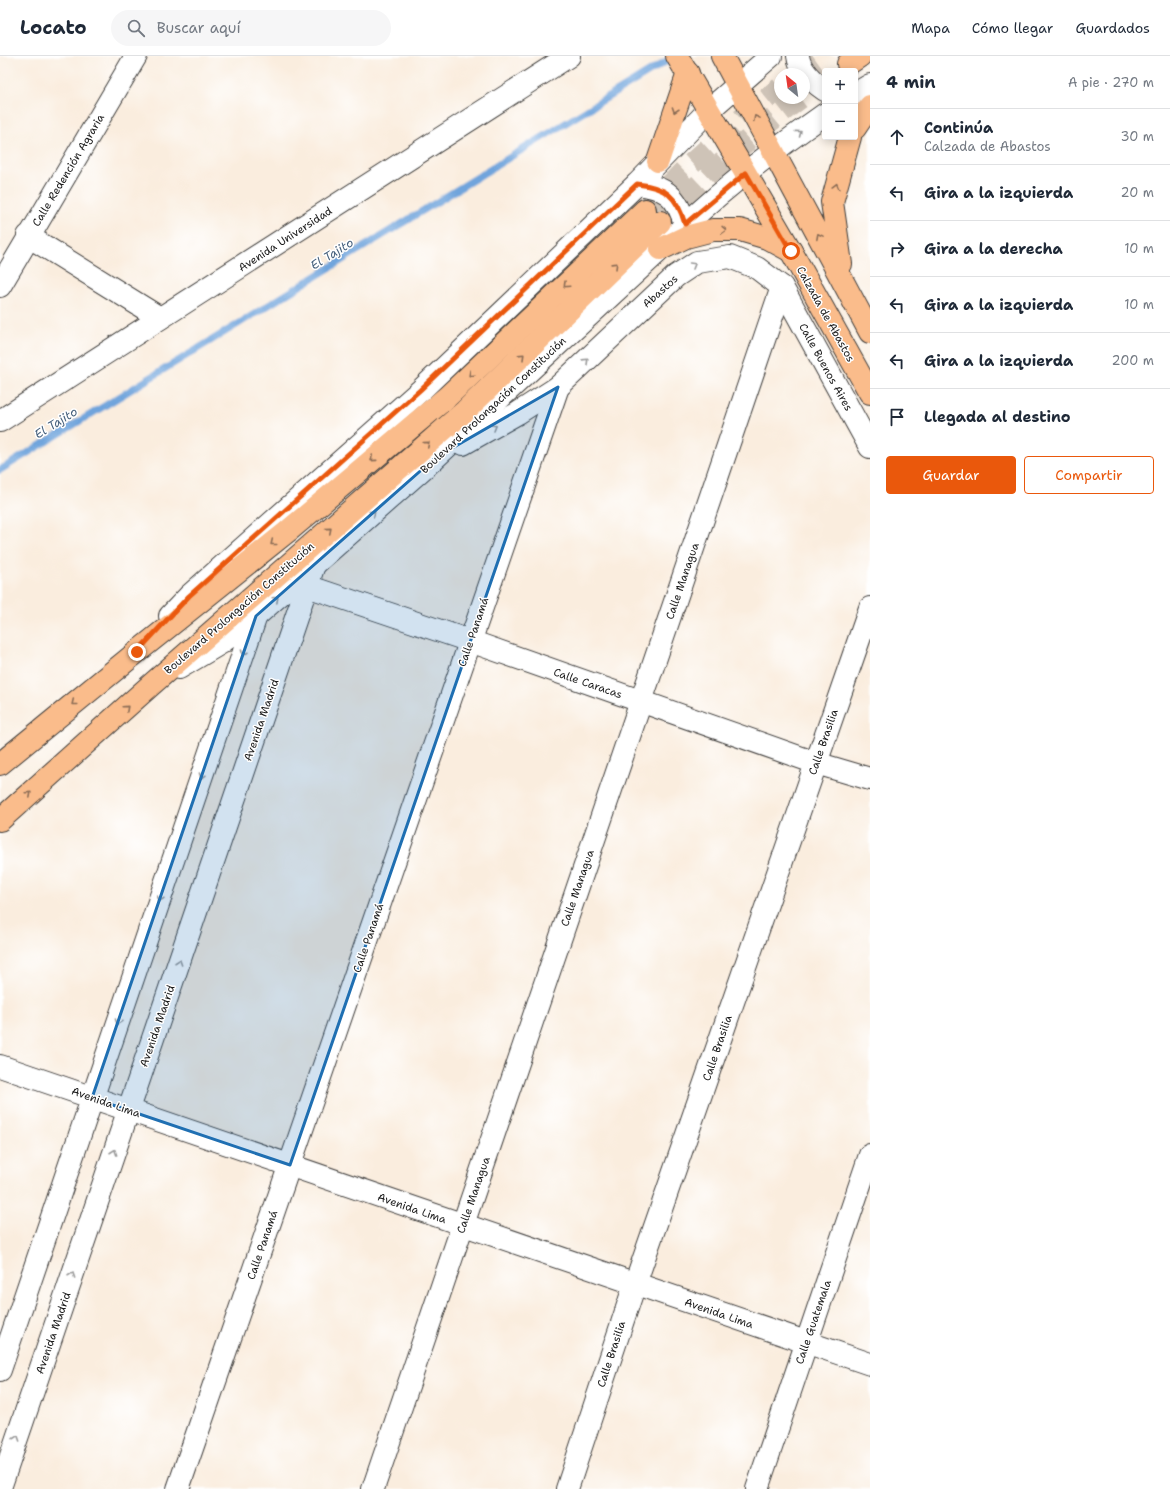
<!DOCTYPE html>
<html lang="es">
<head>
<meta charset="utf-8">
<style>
  :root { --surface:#fff; --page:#f6f6f7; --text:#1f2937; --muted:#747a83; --line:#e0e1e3; --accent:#ea580c }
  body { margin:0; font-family:"Shantell Sans",sans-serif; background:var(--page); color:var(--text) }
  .controls { position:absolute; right:12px; top:12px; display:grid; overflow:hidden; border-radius:4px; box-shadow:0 2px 10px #0003 }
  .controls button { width:36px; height:36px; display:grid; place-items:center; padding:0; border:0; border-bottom:1px solid var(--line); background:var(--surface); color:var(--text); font:20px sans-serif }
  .compass { position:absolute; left:774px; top:12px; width:36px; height:36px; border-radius:50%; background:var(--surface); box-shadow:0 2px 10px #0003; rotate:331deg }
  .stop { position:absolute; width:12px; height:12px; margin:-9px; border:3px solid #ea580c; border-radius:50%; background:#fff }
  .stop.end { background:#ea580c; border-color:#fff; box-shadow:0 1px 4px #0008 }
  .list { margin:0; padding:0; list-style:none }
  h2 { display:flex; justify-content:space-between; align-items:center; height:52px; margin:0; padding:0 16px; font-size:17px }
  h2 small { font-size:13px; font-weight:400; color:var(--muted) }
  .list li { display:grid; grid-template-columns:26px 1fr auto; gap:12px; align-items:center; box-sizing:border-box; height:56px; padding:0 16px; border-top:1px solid var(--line) }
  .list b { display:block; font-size:15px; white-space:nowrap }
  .list p { margin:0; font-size:13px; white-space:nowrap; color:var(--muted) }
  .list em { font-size:13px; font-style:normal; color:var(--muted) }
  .actions { display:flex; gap:8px; padding:12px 16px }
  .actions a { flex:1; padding:9px 0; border:1px solid var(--accent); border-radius:4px; text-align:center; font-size:14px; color:var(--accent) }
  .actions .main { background:var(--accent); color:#fff }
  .icon { flex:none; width:22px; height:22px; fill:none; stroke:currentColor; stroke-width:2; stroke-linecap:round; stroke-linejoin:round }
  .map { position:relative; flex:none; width:870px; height:1433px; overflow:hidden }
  header { display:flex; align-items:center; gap:24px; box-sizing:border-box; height:56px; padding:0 20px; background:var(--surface); border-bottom:1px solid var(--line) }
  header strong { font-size:19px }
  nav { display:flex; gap:22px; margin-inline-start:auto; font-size:14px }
  .search { width:280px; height:36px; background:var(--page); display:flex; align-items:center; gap:10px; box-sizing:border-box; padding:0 14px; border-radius:22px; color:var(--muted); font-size:15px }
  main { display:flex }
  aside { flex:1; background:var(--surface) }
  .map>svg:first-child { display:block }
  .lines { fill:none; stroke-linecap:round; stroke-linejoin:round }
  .stream { stroke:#70a4dc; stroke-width:7 }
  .major-tunnel { stroke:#cec3b7; stroke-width:22; stroke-dasharray:22 11; stroke-linecap:butt }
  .minor-casing { stroke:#3d3b39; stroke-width:24 }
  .major-casing { stroke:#3d3b39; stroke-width:24 }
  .minor { stroke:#fff; stroke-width:22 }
  .major { stroke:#fabc8b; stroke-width:22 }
  .oneway { stroke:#8b6c54 }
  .oneway2 { stroke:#999 }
  .route { stroke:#ea580c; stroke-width:5 }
  .marked { fill:#1f6fb2; fill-opacity:0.2; stroke:#1f6fb2; stroke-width:3; stroke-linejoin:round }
  .labels { text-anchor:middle; stroke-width:3; stroke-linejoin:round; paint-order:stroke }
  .street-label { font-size:11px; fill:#1c1c1c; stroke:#fff }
  .water-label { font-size:12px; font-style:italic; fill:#46607c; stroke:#fff }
</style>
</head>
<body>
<header>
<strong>Locato</strong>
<div class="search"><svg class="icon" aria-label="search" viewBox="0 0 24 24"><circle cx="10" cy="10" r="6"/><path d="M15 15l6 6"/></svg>Buscar aquí</div>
<nav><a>Mapa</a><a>Cómo llegar</a><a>Guardados</a></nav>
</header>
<main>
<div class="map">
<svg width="870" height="1433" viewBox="0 0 870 1433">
  <rect width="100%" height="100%" fill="#fff"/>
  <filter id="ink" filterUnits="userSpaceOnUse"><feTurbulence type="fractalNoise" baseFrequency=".025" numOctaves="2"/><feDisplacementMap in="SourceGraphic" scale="8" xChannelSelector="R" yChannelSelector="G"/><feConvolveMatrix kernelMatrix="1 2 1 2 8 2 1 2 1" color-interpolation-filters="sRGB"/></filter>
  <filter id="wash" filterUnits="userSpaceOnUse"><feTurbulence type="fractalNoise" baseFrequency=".012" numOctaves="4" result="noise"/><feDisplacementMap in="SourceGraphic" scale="16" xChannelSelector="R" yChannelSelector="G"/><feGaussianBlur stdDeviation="0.9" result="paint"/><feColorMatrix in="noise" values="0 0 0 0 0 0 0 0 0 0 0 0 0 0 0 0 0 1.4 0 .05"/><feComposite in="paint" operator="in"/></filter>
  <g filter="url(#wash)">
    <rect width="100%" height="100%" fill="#faedde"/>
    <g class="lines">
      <path class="stream" d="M 0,414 L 675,0"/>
    </g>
  </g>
  <g filter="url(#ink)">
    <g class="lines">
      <g class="major-tunnel">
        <path d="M 799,18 L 824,0"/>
        <path d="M 645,154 L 688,111 L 733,70 L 780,32"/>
        <path d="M 660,166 C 705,123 750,79 800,42"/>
      </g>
      <defs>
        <g id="minor">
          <path d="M 798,0 C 800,15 813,26 825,34"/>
          <path d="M 855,38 L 870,29"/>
          <path d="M 637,128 C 666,131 677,140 685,168"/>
          <path d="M 28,180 L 160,262"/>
          <path d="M 0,230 L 136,0"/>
          <path d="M 0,365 L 569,0"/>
          <path d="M 463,388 L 518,357 L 558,331 L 676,220 L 697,206 L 730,201 L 757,212 L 782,231 L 870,391"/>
          <path d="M 307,530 L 470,585 L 816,707 L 870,723"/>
          <path d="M 170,560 L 189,540 L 421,334 L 637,128 L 709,54 L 771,0"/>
          <path d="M 179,612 L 221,587 L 256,560 L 435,402 L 661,193 C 710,142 767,99 825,58"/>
          <path d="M 0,1010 L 870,1308"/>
          <path d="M 0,1314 L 256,560"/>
          <path d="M 0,1432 L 314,509"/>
          <path d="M 178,1433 L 558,331"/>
          <path d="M 373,1433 L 782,231"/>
          <path d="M 567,1433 L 635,1228 L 870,552"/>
          <path d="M 757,1433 L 870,1099"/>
        </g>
        <g id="major">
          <path d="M 677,0 L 791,195 L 870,337"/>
          <path d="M 722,0 L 870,276"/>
          <path d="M 848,8 L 860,0"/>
          <path d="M 855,72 L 870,50"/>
          <path d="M 658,105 L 688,17"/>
          <path d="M 661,193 L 686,181 L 713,174 L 740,174 L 767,182 L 791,195"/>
          <path d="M 841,208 L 832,146 L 850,81"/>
          <path d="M 0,708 L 137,596 L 288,475 L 447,341 L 645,154"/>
          <path d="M 0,764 L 152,628 L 465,355 L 660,166"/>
        </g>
      </defs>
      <use href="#minor" class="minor-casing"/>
      <use href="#major" class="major-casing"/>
      <use href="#minor" class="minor"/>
      <use href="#major" class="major"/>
    </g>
    <defs><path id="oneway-chevron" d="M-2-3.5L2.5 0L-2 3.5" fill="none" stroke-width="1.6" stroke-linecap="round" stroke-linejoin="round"/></defs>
    <g class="oneway">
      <use href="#oneway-chevron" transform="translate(675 54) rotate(109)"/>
      <use href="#oneway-chevron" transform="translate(756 62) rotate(-118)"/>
      <use href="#oneway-chevron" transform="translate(836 130) rotate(-75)"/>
      <use href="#oneway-chevron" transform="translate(724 174) rotate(1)"/>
      <use href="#oneway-chevron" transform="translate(819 180) rotate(-118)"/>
      <use href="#oneway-chevron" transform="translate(615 209) rotate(-44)"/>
      <use href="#oneway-chevron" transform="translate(566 229) rotate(137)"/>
      <use href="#oneway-chevron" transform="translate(522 300) rotate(-44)"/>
      <use href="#oneway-chevron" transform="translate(471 318) rotate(137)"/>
      <use href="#oneway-chevron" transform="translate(427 388) rotate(-41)"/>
      <use href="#oneway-chevron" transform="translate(373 403) rotate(140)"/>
      <use href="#oneway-chevron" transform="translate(329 474) rotate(-41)"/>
      <use href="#oneway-chevron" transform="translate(273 487) rotate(141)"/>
      <use href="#oneway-chevron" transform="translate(74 647) rotate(141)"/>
      <use href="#oneway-chevron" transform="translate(126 652) rotate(-42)"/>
      <use href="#oneway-chevron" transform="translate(29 738) rotate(-42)"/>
    </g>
    <g class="oneway2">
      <use href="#oneway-chevron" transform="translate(799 77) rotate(-37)"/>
      <use href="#oneway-chevron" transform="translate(693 209) rotate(-30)"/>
      <use href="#oneway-chevron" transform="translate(586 305) rotate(-44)"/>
      <use href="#oneway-chevron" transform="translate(494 371) rotate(-30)"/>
      <use href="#oneway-chevron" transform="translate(373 457) rotate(-41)"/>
      <use href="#oneway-chevron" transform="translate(276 543) rotate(-42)"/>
      <use href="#oneway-chevron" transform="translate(244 597) rotate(109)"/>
      <use href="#oneway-chevron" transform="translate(202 720) rotate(109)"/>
      <use href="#oneway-chevron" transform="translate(160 843) rotate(109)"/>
      <use href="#oneway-chevron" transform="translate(179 906) rotate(-71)"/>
      <use href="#oneway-chevron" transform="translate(118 966) rotate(109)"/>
      <use href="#oneway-chevron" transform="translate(114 1096) rotate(-71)"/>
      <use href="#oneway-chevron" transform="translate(72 1219) rotate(-71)"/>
      <use href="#oneway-chevron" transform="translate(17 1382) rotate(-71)"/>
    </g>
  </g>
  <g class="lines" filter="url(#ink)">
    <path class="route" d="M 137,596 L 189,540 L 420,334 L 637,128 C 666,131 677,140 685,168 L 746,117 L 791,195"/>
  </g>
  <path class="marked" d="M 558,331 L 290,1109 L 92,1042 L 256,560 L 435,402 Z"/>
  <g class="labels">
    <g class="street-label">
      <text transform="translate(68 114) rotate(-59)" y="4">Calle Redención Agraria</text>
      <text transform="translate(285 183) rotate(-33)" y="4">Avenida Universidad</text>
      <text transform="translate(660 235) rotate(-42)" y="4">Abastos</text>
      <text transform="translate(826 258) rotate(61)" y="4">Calzada de Abastos</text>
      <text transform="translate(826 311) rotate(61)" y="4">Calle Buenos Aires</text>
      <text transform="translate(493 349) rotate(-43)" y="4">Boulevard Prolongación Constitución</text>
      <text transform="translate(682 525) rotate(-71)" y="4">Calle Managua</text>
      <text transform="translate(239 552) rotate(-41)" y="4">Boulevard Prolongación Constitución</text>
      <text transform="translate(473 576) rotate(-71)" y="4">Calle Panamá</text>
      <text transform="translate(588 627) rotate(19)" y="4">Calle Caracas</text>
      <text transform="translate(261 664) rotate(-71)" y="4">Avenida Madrid</text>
      <text transform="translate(823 686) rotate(-71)" y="4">Calle Brasilia</text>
      <text transform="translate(577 832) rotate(-71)" y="4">Calle Managua</text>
      <text transform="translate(368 882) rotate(-71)" y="4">Calle Panamá</text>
      <text transform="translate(157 970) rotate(-71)" y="4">Avenida Madrid</text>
      <text transform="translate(717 992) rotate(-71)" y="4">Calle Brasilia</text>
      <text transform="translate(106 1046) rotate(19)" y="4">Avenida Lima</text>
      <text transform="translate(473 1139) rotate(-71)" y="4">Calle Managua</text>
      <text transform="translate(412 1152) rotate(19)" y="4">Avenida Lima</text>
      <text transform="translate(262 1189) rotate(-71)" y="4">Calle Panamá</text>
      <text transform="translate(719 1257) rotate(19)" y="4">Avenida Lima</text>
      <text transform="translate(813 1266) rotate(-71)" y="4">Calle Guatemala</text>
      <text transform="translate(53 1277) rotate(-71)" y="4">Avenida Madrid</text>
      <text transform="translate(611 1298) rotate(-72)" y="4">Calle Brasilia</text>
    </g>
    <g class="water-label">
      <text transform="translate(332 198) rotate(-32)" y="4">El Tajito</text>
      <text transform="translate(56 367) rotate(-32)" y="4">El Tajito</text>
    </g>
  </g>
</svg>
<div class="controls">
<button>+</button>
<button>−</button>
</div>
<svg class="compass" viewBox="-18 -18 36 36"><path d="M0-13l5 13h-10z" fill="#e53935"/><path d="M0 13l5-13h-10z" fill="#747a83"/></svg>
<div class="stop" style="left:791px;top:195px"></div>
<div class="stop end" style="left:137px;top:596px"></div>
</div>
<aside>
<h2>4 min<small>A pie · 270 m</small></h2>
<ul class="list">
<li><svg class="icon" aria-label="ahead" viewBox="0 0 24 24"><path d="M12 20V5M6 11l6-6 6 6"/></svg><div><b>Continúa</b><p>Calzada de Abastos</p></div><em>30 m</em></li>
<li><svg class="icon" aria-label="left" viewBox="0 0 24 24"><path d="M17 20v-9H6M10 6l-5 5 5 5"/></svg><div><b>Gira a la izquierda</b></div><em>20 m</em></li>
<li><svg class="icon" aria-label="right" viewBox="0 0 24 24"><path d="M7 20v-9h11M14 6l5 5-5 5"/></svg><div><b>Gira a la derecha</b></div><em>10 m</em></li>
<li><svg class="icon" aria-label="left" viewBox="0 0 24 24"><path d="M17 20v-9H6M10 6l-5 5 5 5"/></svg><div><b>Gira a la izquierda</b></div><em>10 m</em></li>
<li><svg class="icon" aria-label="left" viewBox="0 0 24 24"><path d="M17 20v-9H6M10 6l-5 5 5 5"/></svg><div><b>Gira a la izquierda</b></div><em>200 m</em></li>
<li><svg class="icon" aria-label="arrive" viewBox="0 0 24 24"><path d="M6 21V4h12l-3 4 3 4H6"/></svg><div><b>Llegada al destino</b></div></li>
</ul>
<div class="actions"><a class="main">Guardar</a><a>Compartir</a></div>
</aside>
</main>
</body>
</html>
